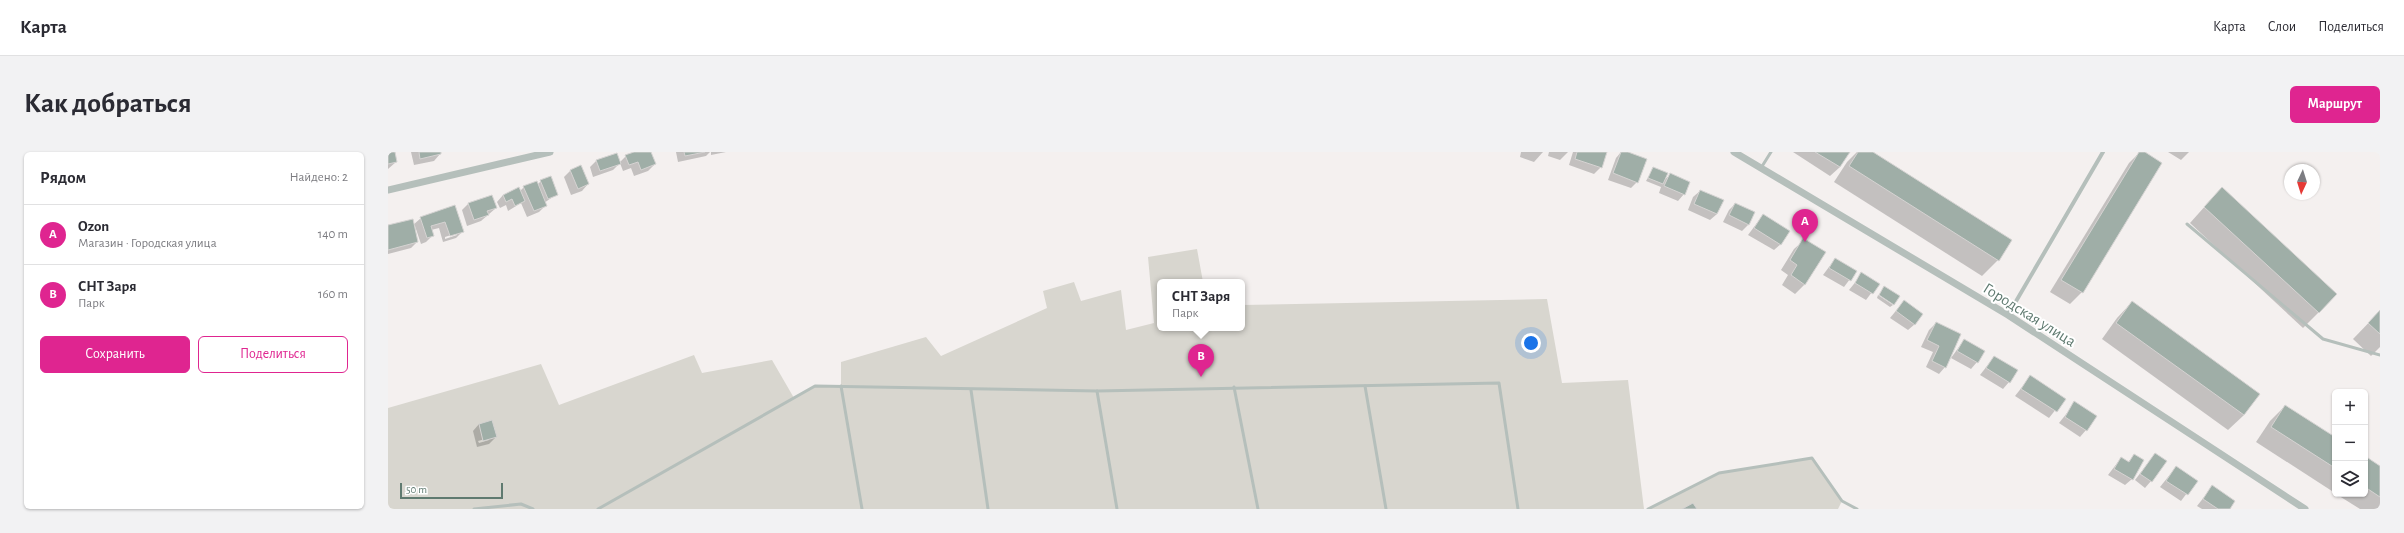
<!DOCTYPE html>
<html lang="ru">
<head>
<meta charset="utf-8">
<style>
  :root { --surface:#fff; --page:#f2f2f3; --text:#2b2b33; --muted:#7c7c81; --line:#e1e1e2; --accent:#df2590 }
  body { margin:0; font-family:"Alegreya Sans",sans-serif; background:var(--page); color:var(--text) }
  .controls { position:absolute; right:12px; bottom:12px; display:grid; overflow:hidden; border-radius:6px; box-shadow:0 1px 3px #0004 }
  .controls button { width:36px; height:36px; display:grid; place-items:center; padding:0; border:0; border-bottom:1px solid var(--line); background:var(--surface); color:var(--text); font:20px sans-serif }
  .compass { position:absolute; left:1896px; top:12px; width:36px; height:36px; border-radius:50%; background:var(--surface); box-shadow:0 1px 3px #0004; rotate:184deg }
  .scale { position:absolute; left:12px; bottom:10px; width:103px; box-sizing:border-box; padding-left:4px; border:2px solid #5f7a70; border-top:0; font-size:11px; line-height:14px; white-space:nowrap; color:#5f7a70; -webkit-text-stroke:3px #fff; paint-order:stroke }
  .you { position:absolute; left:1143px; top:191px; width:14px; height:14px; margin:-10px; border:3px solid #fff; border-radius:50%; background:#1a73e8; box-shadow:0 0 0 6px #1a73e833 }
  .badge { display:grid; place-items:center; width:26px; height:26px; border-radius:50%; background:var(--accent); color:#fff; font-size:13px; font-weight:700 }
  .pin { position:absolute; translate:-50% -33px; filter:drop-shadow(0 1px 2px #0008) }
  .pin::after { content:''; position:absolute; top:21px; width:14px; height:12px; background:inherit; clip-path:polygon(0 0,100% 0,50% 100%) }
  .popup { position:absolute; left:769px; top:127px; width:88px; height:52px; box-sizing:border-box; display:grid; place-content:center; border-radius:6px; background:var(--surface); filter:drop-shadow(0 1px 3px #0005); font-size:13px; white-space:nowrap; color:var(--muted) }
  .popup b { font-size:15px; color:var(--text) }
  .popup::after { content:''; position:absolute; left:50%; top:100%; margin-left:-8px; border:8px solid transparent; border-top-color:var(--surface) }
  .list { margin:0; padding:0; list-style:none }
  h2 { display:flex; justify-content:space-between; align-items:center; height:52px; margin:0; padding:0 16px; font-size:17px }
  h2 small { font-size:13px; font-weight:400; color:var(--muted) }
  .list li { display:grid; grid-template-columns:26px 1fr auto; gap:12px; align-items:center; box-sizing:border-box; height:60px; padding:0 16px; border-top:1px solid var(--line) }
  .list b { display:block; font-size:15px; white-space:nowrap }
  .list p { margin:0; font-size:13px; white-space:nowrap; color:var(--muted) }
  .list em { font-size:13px; font-style:normal; color:var(--muted) }
  .actions { display:flex; gap:8px; padding:12px 16px }
  .actions a { flex:1; padding:9px 0; border:1px solid var(--accent); border-radius:6px; text-align:center; font-size:14px; color:var(--accent) }
  .actions .main { background:var(--accent); color:#fff }
  .icon { flex:none; width:22px; height:22px; fill:none; stroke:currentColor; stroke-width:2; stroke-linecap:round; stroke-linejoin:round }
  .map { position:relative; flex:none; width:1992px; height:357px; overflow:hidden; border-radius:6px }
  header { display:flex; align-items:center; gap:24px; box-sizing:border-box; height:56px; padding:0 20px; background:var(--surface); border-bottom:1px solid var(--line) }
  header strong { font-size:19px }
  nav { display:flex; gap:22px; margin-inline-start:auto; font-size:14px }
  .intro { display:flex; align-items:center; justify-content:space-between; box-sizing:border-box; height:96px; padding:0 24px }
  h1 { margin:0; font-size:28px }
  .button { padding:10px 18px; border-radius:6px; background:var(--accent); color:#fff; font-size:14px; font-weight:700 }
  main { display:flex; gap:24px; padding:0 24px }
  aside { flex:1; background:var(--surface); border-radius:6px; box-shadow:0 1px 3px #0004 }
  .map>svg:first-child { display:block }
  .green { fill:#d8d6cf }
  .shadow { fill:#0003; fill-rule:evenodd }
  .building { fill:#9faea7; stroke:#d5d3d2 }
  .lines { fill:none; stroke-linecap:round; stroke-linejoin:round }
  .service { stroke:#b5bfbb; stroke-width:3 }
  .minor { stroke:#b5bfbb; stroke-width:4 }
  .tertiary { stroke:#b5bfbb; stroke-width:7 }
  .labels { text-anchor:middle; stroke-width:4; stroke-linejoin:round; paint-order:stroke }
  .street-label { font-size:16px; fill:#5f7a70; stroke:#fff }
</style>
</head>
<body>
<header>
<strong>Карта</strong>
<nav><a>Карта</a><a>Слои</a><a>Поделиться</a></nav>
</header>
<div class="intro"><h1>Как добраться</h1><a class="button">Маршрут</a></div>
<main>
<aside>
<h2>Рядом<small>Найдено: 2</small></h2>
<ul class="list">
<li><span class="badge">A</span><div><b>Ozon</b><p>Магазин · Городская улица</p></div><em>140 m</em></li>
<li><span class="badge">B</span><div><b>СНТ Заря</b><p>Парк</p></div><em>160 m</em></li>
</ul>
<div class="actions"><a class="main">Сохранить</a><a>Поделиться</a></div>
</aside>
<div class="map">
<svg width="1992" height="357" viewBox="0 0 1992 357">
  <rect width="100%" height="100%" fill="#f4f0ef"/>
  <g class="green">
    <path d="M 809,97 L 815,130 L 772,130 L 772,176 L 854,176 L 854,153 L 1159,147 L 1174,231 L 1240,228 L 1256,357 L 0,357 L 0,256 L 153,212 L 171,253 L 306,203 L 314,221 L 384,208 L 406,246 L 427,234 L 453,233 L 453,210 L 538,185 L 553,204 L 659,156 L 655,139 L 686,130 L 693,149 L 733,138 L 738,178 L 766,171 L 760,105 Z"/>
    <path d="M 1424,306 L 1454,349 L 1450,357 L 1260,357 L 1331,321 Z"/>
  </g>
  <g class="shadow">
    <path d="M 0,0 L 6,0 L 8,10 L 0,17 Z"/>
    <path d="M 23,0 L 52,0 L 52,2 L 46,9 L 26,13 Z"/>
    <path d="M 249,0 L 262,0 L 267,12 L 260,19 L 246,24 L 243,16 L 235,19 L 232,11 L 225,18 L 205,25 L 202,15 L 208,9 L 228,2 L 231,11 L 238,4 Z"/>
    <path d="M 288,0 L 322,0 L 318,4 L 290,10 Z"/>
    <path d="M 323,0 L 338,0 L 323,3 Z"/>
    <path d="M 1133,0 L 1155,0 L 1146,10 L 1132,5 Z"/>
    <path d="M 1161,0 L 1180,0 L 1172,8 L 1160,4 Z"/>
    <path d="M 1185,0 L 1218,0 L 1213,15 L 1206,22 L 1181,13 Z"/>
    <path d="M 1233,0 L 1237,0 L 1249,30 L 1243,36 L 1220,28 L 1228,6 Z"/>
    <path d="M 1405,0 L 1461,0 L 1452,15 L 1442,24 Z"/>
    <path d="M 1469,0 L 1483,0 L 1610,108 L 1594,124 L 1446,30 L 1459,10 Z"/>
    <path d="M 1752,0 L 1755,0 L 1694,140 L 1682,152 L 1662,140 L 1741,11 Z"/>
    <path d="M 1780,0 L 1801,0 L 1793,8 Z"/>
    <path d="M 193,14 L 200,32 L 194,39 L 183,43 L 176,25 L 182,19 Z"/>
    <path d="M 1265,17 L 1275,29 L 1282,23 L 1296,42 L 1290,49 L 1271,41 L 1273,35 L 1258,29 Z"/>
    <path d="M 153,29 L 169,42 L 156,51 L 157,54 L 151,60 L 139,65 L 133,51 L 120,59 L 118,53 L 112,56 L 109,50 L 115,43 L 131,40 L 136,35 L 149,33 Z"/>
    <path d="M 1312,39 L 1329,62 L 1322,68 L 1300,58 L 1305,45 Z"/>
    <path d="M 80,52 L 108,56 L 93,69 L 79,74 L 74,58 Z"/>
    <path d="M 1347,52 L 1361,72 L 1354,79 L 1335,70 L 1341,58 Z"/>
    <path d="M 1819,52 L 1931,160 L 1915,176 L 1802,71 Z"/>
    <path d="M 67,55 L 75,79 L 68,86 L 55,90 L 51,76 L 43,78 L 45,83 L 38,90 L 33,92 L 27,74 L 29,90 L 23,96 L 0,102 L 0,74 L 25,73 L 33,66 ZM 69,81 L 69,83 L 57,87 L 57,85 Z"/>
    <path d="M 1375,63 L 1393,92 L 1386,98 L 1360,83 Z"/>
    <path d="M 1416,88 L 1417,132 L 1407,142 L 1394,133 L 1400,123 L 1393,118 L 1406,97 Z"/>
    <path d="M 1447,107 L 1468,119 L 1456,135 L 1435,123 Z"/>
    <path d="M 1474,122 L 1490,132 L 1478,148 L 1461,138 Z"/>
    <path d="M 1490,143 L 1505,153 L 1502,155 L 1489,146 Z"/>
    <path d="M 1516,149 L 1527,172 L 1520,178 L 1502,166 Z"/>
    <path d="M 1744,150 L 1871,242 L 1856,263 L 1840,278 L 1714,187 L 1729,166 Z"/>
    <path d="M 1992,159 L 1992,195 L 1983,204 L 1965,187 Z"/>
    <path d="M 1548,171 L 1557,215 L 1551,222 L 1538,215 L 1545,200 L 1533,195 L 1541,178 Z"/>
    <path d="M 1576,188 L 1589,210 L 1583,217 L 1563,206 Z"/>
    <path d="M 1606,205 L 1621,230 L 1615,237 L 1592,223 Z"/>
    <path d="M 1642,225 L 1676,247 L 1661,266 L 1627,244 Z"/>
    <path d="M 1687,251 L 1698,278 L 1692,285 L 1671,271 Z"/>
    <path d="M 1897,254 L 1947,286 L 1947,341 L 1868,290 L 1882,269 Z"/>
    <path d="M 91,272 L 108,285 L 101,292 L 89,295 L 85,279 ZM 101,286 L 101,288 L 91,291 L 90,289 Z"/>
    <path d="M 1767,302 L 1763,329 L 1757,336 L 1747,328 Z"/>
    <path d="M 1746,304 L 1744,327 L 1737,333 L 1720,323 L 1733,306 L 1740,310 Z"/>
    <path d="M 1977,305 L 1992,315 L 1992,357 L 1972,357 L 1948,342 L 1977,342 Z"/>
    <path d="M 1788,315 L 1808,329 L 1793,349 L 1772,335 Z"/>
    <path d="M 1824,335 L 1841,357 L 1814,357 L 1809,354 Z"/>
  </g>
  <g class="building">
    <path d="M 0,0 L 7,0 L 9,10 L 0,12 Z"/>
    <path d="M 31,0 L 53,0 L 53,2 L 32,7 Z"/>
    <path d="M 246,0 L 263,0 L 268,12 L 253,18 L 250,10 L 241,13 L 237,3 Z"/>
    <path d="M 296,0 L 317,0 L 297,4 Z"/>
    <path d="M 1189,0 L 1219,0 L 1214,16 L 1187,7 Z"/>
    <path d="M 1233,0 L 1240,0 L 1259,7 L 1250,31 L 1225,21 Z"/>
    <path d="M 1427,0 L 1462,0 L 1452,15 Z"/>
    <path d="M 1470,0 L 1485,0 L 1624,88 L 1611,109 L 1461,14 Z"/>
    <path d="M 1751,0 L 1757,0 L 1774,11 L 1695,141 L 1673,128 Z"/>
    <path d="M 229,1 L 233,12 L 212,19 L 208,8 Z"/>
    <path d="M 193,13 L 201,32 L 190,37 L 182,18 Z"/>
    <path d="M 1265,15 L 1280,21 L 1275,32 L 1260,26 Z"/>
    <path d="M 1282,21 L 1302,30 L 1297,43 L 1276,34 Z"/>
    <path d="M 163,24 L 170,43 L 160,47 L 152,28 Z"/>
    <path d="M 149,29 L 159,54 L 146,59 L 135,34 Z"/>
    <path d="M 131,35 L 137,49 L 127,54 L 124,47 L 118,50 L 115,43 Z"/>
    <path d="M 1834,35 L 1949,142 L 1931,161 L 1816,55 Z"/>
    <path d="M 1312,38 L 1336,48 L 1329,62 L 1306,52 Z"/>
    <path d="M 104,43 L 109,56 L 99,59 L 101,63 L 86,68 L 80,51 Z"/>
    <path d="M 1347,51 L 1367,60 L 1361,73 L 1341,63 Z"/>
    <path d="M 67,53 L 76,80 L 62,84 L 57,70 L 43,74 L 46,84 L 39,86 L 32,65 Z"/>
    <path d="M 1375,62 L 1402,79 L 1393,93 L 1366,76 Z"/>
    <path d="M 25,67 L 30,90 L 0,98 L 0,73 Z"/>
    <path d="M 1415,86 L 1438,100 L 1417,133 L 1403,123 L 1409,113 L 1402,108 Z"/>
    <path d="M 1447,106 L 1469,119 L 1463,129 L 1441,116 Z"/>
    <path d="M 1473,120 L 1492,132 L 1485,142 L 1467,131 Z"/>
    <path d="M 1496,134 L 1512,144 L 1506,153 L 1491,143 Z"/>
    <path d="M 1516,148 L 1535,162 L 1527,173 L 1508,159 Z"/>
    <path d="M 1744,149 L 1872,242 L 1856,263 L 1728,171 Z"/>
    <path d="M 1992,158 L 1992,182 L 1980,171 Z"/>
    <path d="M 1548,170 L 1573,182 L 1558,216 L 1544,209 L 1551,194 L 1539,188 Z"/>
    <path d="M 1576,187 L 1597,199 L 1590,211 L 1569,199 Z"/>
    <path d="M 1606,204 L 1630,218 L 1622,231 L 1598,216 Z"/>
    <path d="M 1642,223 L 1678,247 L 1669,260 L 1633,237 Z"/>
    <path d="M 1686,249 L 1709,264 L 1699,279 L 1677,265 Z"/>
    <path d="M 1897,253 L 1947,285 L 1947,316 L 1883,275 Z"/>
    <path d="M 104,268 L 109,285 L 95,289 L 91,272 Z"/>
    <path d="M 1767,301 L 1779,309 L 1764,330 L 1752,322 Z"/>
    <path d="M 1746,302 L 1756,308 L 1745,328 L 1726,317 L 1733,305 L 1741,310 Z"/>
    <path d="M 1977,304 L 1992,314 L 1992,345 L 1977,335 Z"/>
    <path d="M 1788,314 L 1810,329 L 1800,343 L 1778,329 Z"/>
    <path d="M 1824,333 L 1847,349 L 1842,357 L 1830,357 L 1815,347 Z"/>
    <path d="M 1305,351 L 1309,357 L 1294,357 Z"/>
  </g>
  <g class="lines">
    <g class="service">
      <path d="M 1373,16 L 1383,0"/>
      <path d="M 1799,72 L 1935,187 L 1992,203"/>
      <path d="M 453,234 L 474,357"/>
      <path d="M 977,234 L 998,357"/>
      <path d="M 846,235 L 870,357"/>
      <path d="M 583,238 L 600,357"/>
      <path d="M 709,239 L 729,357"/>
      <path d="M 86,357 L 133,352 L 145,357"/>
      <path d="M 210,357 L 427,234 L 709,239 L 1111,231 L 1130,357"/>
      <path d="M 1260,357 L 1331,321 L 1424,306 L 1454,349 L 1469,357"/>
    </g>
    <path class="minor" d="M 1620,163 L 1715,0"/>
    <g class="tertiary">
      <path d="M 1346,0 L 1620,163 L 1917,357"/>
      <path d="M 0,38 L 162,0"/>
    </g>
  </g>
  <g class="labels">
    <g class="street-label">
      <text transform="translate(1642 162) rotate(32)" y="6">Городская улица</text>
    </g>
  </g>
</svg>
<div class="controls">
<button>+</button>
<button>−</button>
<button><svg class="icon" aria-label="layers" viewBox="0 0 24 24"><path d="M12 4l9 5-9 5-9-5zM3 14l9 5 9-5"/></svg></button>
</div>
<svg class="compass" viewBox="-18 -18 36 36"><path d="M0-13l5 13h-10z" fill="#e53935"/><path d="M0 13l5-13h-10z" fill="#7c7c81"/></svg>
<div class="scale">50 m</div>
<div class="you"></div>
<div class="pin badge" style="left:1417px;top:90px">A</div>
<div class="pin badge" style="left:813px;top:225px">B</div>
<div class="popup"><b>СНТ Заря</b>Парк</div>
</div>
</main>
</body>
</html>
